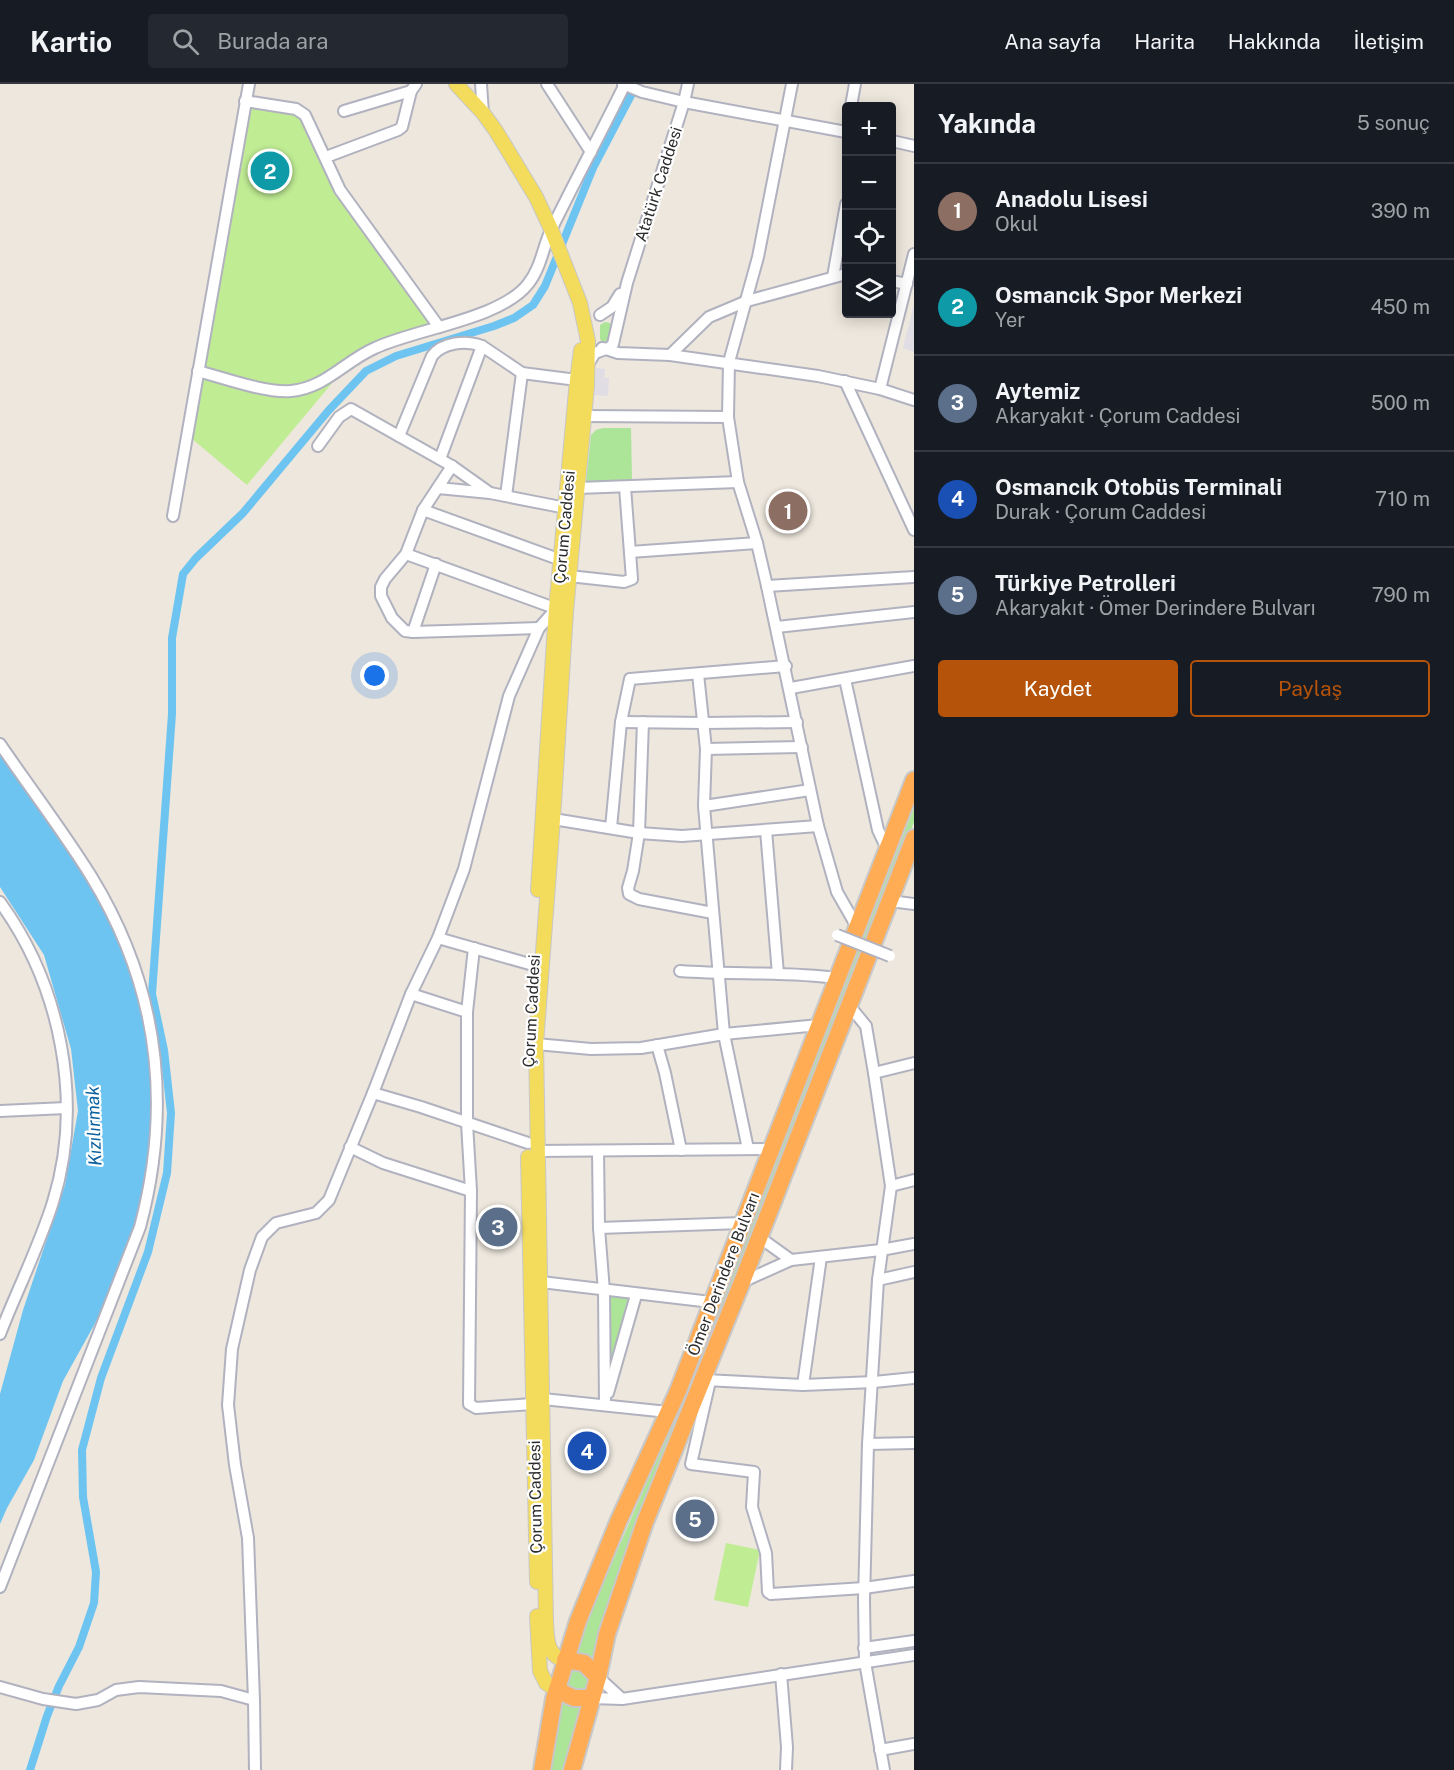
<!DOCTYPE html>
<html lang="tr">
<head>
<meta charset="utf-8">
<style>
  :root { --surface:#171b24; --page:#242831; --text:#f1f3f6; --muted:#9ea1a6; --line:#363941; --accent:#b45309 }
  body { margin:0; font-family:"Public Sans",sans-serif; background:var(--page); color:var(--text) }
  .controls { position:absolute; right:18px; top:18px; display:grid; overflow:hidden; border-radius:6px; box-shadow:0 3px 15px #0003 }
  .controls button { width:54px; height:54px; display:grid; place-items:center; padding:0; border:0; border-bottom:2px solid var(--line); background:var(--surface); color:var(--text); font:30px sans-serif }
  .you { position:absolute; left:375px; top:592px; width:21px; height:21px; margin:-15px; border:4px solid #fff; border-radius:50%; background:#1a73e8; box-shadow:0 0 0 9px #1a73e833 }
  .badge { display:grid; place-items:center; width:39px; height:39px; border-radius:50%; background:var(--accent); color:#fff; font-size:20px; font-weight:700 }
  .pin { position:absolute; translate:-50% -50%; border:3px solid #fff; box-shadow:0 2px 6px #0006 }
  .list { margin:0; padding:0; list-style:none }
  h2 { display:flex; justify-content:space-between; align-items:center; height:78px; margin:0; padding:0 24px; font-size:26px }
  h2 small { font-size:20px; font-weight:400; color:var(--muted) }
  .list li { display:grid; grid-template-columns:39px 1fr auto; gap:18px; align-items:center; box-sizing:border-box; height:96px; padding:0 24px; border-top:2px solid var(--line) }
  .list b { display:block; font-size:22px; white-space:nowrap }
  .list p { margin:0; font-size:20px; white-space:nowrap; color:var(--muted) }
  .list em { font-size:20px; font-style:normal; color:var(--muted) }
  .actions { display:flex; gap:12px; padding:18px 24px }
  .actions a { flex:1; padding:14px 0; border:2px solid var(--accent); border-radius:6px; text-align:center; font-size:21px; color:var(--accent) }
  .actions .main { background:var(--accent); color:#fff }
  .icon { flex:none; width:33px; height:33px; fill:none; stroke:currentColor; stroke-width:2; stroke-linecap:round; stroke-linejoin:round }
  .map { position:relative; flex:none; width:914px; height:1686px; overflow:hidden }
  header { display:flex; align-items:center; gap:36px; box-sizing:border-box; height:84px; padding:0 30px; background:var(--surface); border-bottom:2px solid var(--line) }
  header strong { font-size:28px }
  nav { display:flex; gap:33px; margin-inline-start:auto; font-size:21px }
  .search { width:420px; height:54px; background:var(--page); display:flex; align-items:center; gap:15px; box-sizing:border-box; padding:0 21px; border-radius:6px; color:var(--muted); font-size:22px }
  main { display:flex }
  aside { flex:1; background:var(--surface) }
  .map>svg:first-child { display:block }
  .industrial { fill:#e0dde5 }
  .green { fill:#ace498 }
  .pitch { fill:#c0ec94 }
  .water { fill:#6ec4f1 }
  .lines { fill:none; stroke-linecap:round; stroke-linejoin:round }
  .canal { stroke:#6ec4f1; stroke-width:8 }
  .minor-casing { stroke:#b1b2bf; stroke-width:14 }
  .major-casing { stroke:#c8c8c8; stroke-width:16 }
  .highway-casing { stroke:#c8c8c8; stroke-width:20 }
  .minor { stroke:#fff; stroke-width:10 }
  .major { stroke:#f3db5c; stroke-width:14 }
  .highway { stroke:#ffac55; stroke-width:16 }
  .minor-bridge-casing { stroke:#b1b2bf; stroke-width:14; stroke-linecap:butt }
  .minor-bridge { stroke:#fff; stroke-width:10 }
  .labels { text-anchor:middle; stroke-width:4.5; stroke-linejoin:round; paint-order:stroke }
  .street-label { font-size:16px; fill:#2b2b2b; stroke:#fff }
  .water-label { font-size:18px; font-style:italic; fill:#0b609e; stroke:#fff }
</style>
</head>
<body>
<header>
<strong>Kartio</strong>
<div class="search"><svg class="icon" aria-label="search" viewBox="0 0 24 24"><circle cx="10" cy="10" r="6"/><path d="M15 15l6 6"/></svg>Burada ara</div>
<nav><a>Ana sayfa</a><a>Harita</a><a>Hakkında</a><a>İletişim</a></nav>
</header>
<main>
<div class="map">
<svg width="914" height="1686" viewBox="0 0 914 1686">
  <rect width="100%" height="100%" fill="#ede7dd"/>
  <g class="industrial">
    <path d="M 914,220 L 914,268 L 903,264 Z"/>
    <path d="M 596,284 L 605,285 L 604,294 L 609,294 L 608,312 L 594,311 Z"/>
  </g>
  <g class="green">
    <path d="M 605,238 L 610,239 L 612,242 L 608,256 L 602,258 L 600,255 L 600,241 Z"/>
    <path d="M 603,344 L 631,344 L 632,397 L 586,398 L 591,351 L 596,346 Z"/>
    <path d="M 914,724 L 914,738 L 632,1461 L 594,1577 L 572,1571 L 665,1357 L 724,1211 Z"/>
    <path d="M 609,1211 L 632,1213 L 610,1282 Z"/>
    <circle cx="577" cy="1596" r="11"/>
    <path d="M 561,1616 L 583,1621 L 568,1686 L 549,1686 Z"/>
  </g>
  <g class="pitch">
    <path d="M 248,21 L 302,31 L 340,106 L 439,243 L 384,264 L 343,286 L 247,401 L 191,354 Z"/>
    <path d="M 726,1459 L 760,1466 L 748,1523 L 714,1516 Z"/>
  </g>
  <path class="water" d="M 0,660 L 109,824 L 149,934 L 156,1069 L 123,1189 L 63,1297 L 34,1376 L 7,1424 L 0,1440 L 0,1310 L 23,1226 L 65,1101 L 78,1027 L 71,965 L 44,871 L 0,803 Z"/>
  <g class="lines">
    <path class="canal" d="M 30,1686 L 47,1632 L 59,1602 L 79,1563 L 94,1519 L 96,1488 L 83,1413 L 82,1366 L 101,1294 L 148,1168 L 167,1089 L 171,1029 L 164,966 L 152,910 L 172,630 L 172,554 L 183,490 L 196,474 L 243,429 L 329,326 L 366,287 L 396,272 L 494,242 L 514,234 L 533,221 L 545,202 L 593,84 L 637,0"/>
    <defs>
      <g id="minor">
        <path d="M 481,0 L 483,29"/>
        <path d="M 547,0 L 591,68"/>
        <path d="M 623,0 L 642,8 L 684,18 L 846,48"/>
        <path d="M 792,0 L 758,173 L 729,278 L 728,333 L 738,398 L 757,459 L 767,502 L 818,742 L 837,808 L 857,843"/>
        <path d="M 245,17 L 296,25 L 305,31 L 340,106 L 439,243"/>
        <path d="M 851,22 L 855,0"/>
        <path d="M 344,27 L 411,7"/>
        <path d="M 892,57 L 914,62"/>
        <path d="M 326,73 L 398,46 L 402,43 L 411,7 L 416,0"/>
        <path d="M 833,193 L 846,120"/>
        <path d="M 892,197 L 907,200"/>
        <path d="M 600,231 L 612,223 L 620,210"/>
        <path d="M 602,264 L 608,265 L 613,260 L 627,199 L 684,18 L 688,0"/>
        <path d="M 670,271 L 709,233 L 747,217 L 846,190"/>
        <path d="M 588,280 L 595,269 L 606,265 L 618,269 L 670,271 L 818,292 L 880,305 L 914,316"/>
        <path d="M 198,287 C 224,294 265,309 291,307 C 325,304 345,277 375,264 C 415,245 501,235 528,200 C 541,184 543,163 551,146 C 575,97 601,49 625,0"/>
        <path d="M 845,297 L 914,446"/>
        <path d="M 880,305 L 914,170"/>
        <path d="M 585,332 L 728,333"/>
        <path d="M 399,352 L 432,272 C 443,258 466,256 482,262 L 522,289 L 577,296"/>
        <path d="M 318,362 L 339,333 L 351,325 L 452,382 L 490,409"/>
        <path d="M 440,375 L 482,262"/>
        <path d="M 452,382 L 423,426 L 406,470 L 385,495 L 381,503 L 381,512 L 392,534 L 405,547 L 413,548 L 539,544"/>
        <path d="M 438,404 L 490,409 L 566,424"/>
        <path d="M 578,404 L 738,398"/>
        <path d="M 506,412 L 522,289"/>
        <path d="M 423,426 L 561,476"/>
        <path d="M 173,432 L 249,0"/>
        <path d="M 630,468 L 757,459"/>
        <path d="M 406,470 L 560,526"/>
        <path d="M 569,492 L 624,498 L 632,495 L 625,403"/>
        <path d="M 767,502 L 914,493"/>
        <path d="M 777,543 L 914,528"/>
        <path d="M 413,548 L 436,480"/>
        <path d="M 698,590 L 706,665 L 704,722 L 724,950 L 748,1065"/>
        <path d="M 845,595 L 878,746 L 887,765"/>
        <path d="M 791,604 L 914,582"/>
        <path d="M 621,638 L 704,639 L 797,638"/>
        <path d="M 643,638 L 639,749 L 633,787 L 628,804 L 629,810 L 639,815 L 713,829"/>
        <path d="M 0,660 C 30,704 63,747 91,792 C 159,903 173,1019 140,1143 L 0,1503"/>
        <path d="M 706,665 L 802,663"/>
        <path d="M 704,722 L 810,706"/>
        <path d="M 547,734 L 639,749 L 682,752 L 818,742"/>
        <path d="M 611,744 L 621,638 L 630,595 L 786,582"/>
        <path d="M 766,746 L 778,890"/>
        <path d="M 890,817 L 914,820"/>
        <path d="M 0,818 C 61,902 84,1018 53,1118 C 39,1163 17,1206 0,1250"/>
        <path d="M 438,854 L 533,881"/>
        <path d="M 680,887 C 732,891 785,887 837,894"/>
        <path d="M 411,910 L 467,928 L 474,864"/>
        <path d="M 848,920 L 866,942 L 874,989 L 891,1102 L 878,1196 L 868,1360 L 864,1516 L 865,1578 L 884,1686"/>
        <path d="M 467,928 L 467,1039 L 471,1107"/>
        <path d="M 536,960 L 591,965 L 641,964 L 724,950 L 819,941"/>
        <path d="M 657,961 L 665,989 L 681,1066"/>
        <path d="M 874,989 L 914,979"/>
        <path d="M 373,1009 L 421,1023 L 528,1059"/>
        <path d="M 0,1027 L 66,1024"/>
        <path d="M 350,1063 L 383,1079 L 471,1107 L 469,1320 L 476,1324 L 532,1320 L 543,1315 L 668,1328"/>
        <path d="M 537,1067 L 771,1065"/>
        <path d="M 598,1067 L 599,1144 L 604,1207 L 605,1321"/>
        <path d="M 891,1102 L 914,1096"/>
        <path d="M 599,1144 L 742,1139"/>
        <path d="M 791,1176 L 881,1166 L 914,1160"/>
        <path d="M 878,1196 L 914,1188"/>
        <path d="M 541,1198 L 711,1218"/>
        <path d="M 742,1198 L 791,1176 L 759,1153"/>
        <path d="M 705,1296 L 803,1301 L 874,1298 L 914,1294"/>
        <path d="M 710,1297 L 691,1380 L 754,1388 L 752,1423 L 766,1469 L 768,1508 L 771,1510 L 864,1504 L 914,1497"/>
        <path d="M 803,1301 L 821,1173"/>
        <path d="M 608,1309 L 636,1211"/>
        <path d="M 868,1360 L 914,1359"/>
        <path d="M 864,1564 L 914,1557"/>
        <path d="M 781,1590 L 787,1663 L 786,1686"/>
        <path d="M 0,1603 L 43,1615 L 76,1620 L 98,1616 L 116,1606 L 139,1603 L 221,1607 L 254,1616"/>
        <path d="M 592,1614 L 622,1615 L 598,1593"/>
        <path d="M 622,1615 L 914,1571"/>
        <path d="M 880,1666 L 914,1660"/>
        <path d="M 255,1686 L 254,1616 L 248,1454 L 235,1381 L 228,1321 L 232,1265 L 250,1186 L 262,1153 L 276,1139 L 316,1129 L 329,1116 L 373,1009 L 411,910 L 438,854 L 464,785 L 509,612 L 539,544 L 556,525"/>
      </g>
      <g id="major">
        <path d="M 456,0 L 483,29 L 496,47 L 536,113 L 551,145 L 580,219 L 588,257 L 587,302 L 566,528 L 553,735 L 536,960 L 546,1537 C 547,1553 546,1572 565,1576"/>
        <path d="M 538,806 L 556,525 L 577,296 L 581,266"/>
        <path d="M 528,1073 L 537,1498"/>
        <path d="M 537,1532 L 540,1587 L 546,1599 L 557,1606"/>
      </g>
      <g id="highway">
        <path d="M 565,1576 L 584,1579 L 598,1593"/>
        <path d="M 557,1606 L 574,1614 L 592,1614"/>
        <path d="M 542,1686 L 554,1615 L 578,1537 L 619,1436 L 678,1307 L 914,696"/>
        <path d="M 572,1686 L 598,1593 L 607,1550 L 645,1438 L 742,1198 L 914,754"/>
      </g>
    </defs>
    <use href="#minor" class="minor-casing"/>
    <use href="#major" class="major-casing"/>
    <use href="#highway" class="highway-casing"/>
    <use href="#minor" class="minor"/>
    <use href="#major" class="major"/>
    <use href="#highway" class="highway"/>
    <defs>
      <path id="minor-bridge" d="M 837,851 L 890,872"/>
    </defs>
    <use href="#minor-bridge" class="minor-bridge-casing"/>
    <use href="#minor-bridge" class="minor-bridge"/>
  </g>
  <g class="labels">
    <g class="street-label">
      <text transform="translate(658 100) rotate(-72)" y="6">Atatürk Caddesi</text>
      <text transform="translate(564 443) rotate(-85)" y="6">Çorum Caddesi</text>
      <text transform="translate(531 927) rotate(-87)" y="6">Çorum Caddesi</text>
      <text transform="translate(723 1190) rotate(-69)" y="6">Ömer Derindere Bulvarı</text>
      <text transform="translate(535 1413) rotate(-91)" y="6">Çorum Caddesi</text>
    </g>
    <g class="water-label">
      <text transform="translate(94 1042) rotate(-92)" y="6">Kızılırmak</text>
    </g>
  </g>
</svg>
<div class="controls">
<button>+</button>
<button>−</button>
<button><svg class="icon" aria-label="locate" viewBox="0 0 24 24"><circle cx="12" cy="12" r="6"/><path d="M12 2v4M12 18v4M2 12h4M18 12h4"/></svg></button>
<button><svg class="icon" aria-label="layers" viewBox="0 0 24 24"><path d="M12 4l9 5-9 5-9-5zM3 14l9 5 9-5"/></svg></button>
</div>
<div class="you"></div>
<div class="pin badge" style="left:788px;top:427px;background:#8d6e63">1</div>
<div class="pin badge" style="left:270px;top:87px;background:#0f9aa8">2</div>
<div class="pin badge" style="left:498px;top:1143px;background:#5c6f8a">3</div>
<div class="pin badge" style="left:587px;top:1367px;background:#1a4fb4">4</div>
<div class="pin badge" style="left:695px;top:1435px;background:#5c6f8a">5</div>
</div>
<aside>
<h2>Yakında<small>5 sonuç</small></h2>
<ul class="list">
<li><span class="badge" style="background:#8d6e63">1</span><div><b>Anadolu Lisesi</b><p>Okul</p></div><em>390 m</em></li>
<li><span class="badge" style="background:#0f9aa8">2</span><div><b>Osmancık Spor Merkezi</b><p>Yer</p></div><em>450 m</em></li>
<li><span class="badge" style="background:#5c6f8a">3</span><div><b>Aytemiz</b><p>Akaryakıt · Çorum Caddesi</p></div><em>500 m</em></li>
<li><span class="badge" style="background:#1a4fb4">4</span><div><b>Osmancık Otobüs Terminali</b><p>Durak · Çorum Caddesi</p></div><em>710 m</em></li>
<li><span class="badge" style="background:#5c6f8a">5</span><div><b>Türkiye Petrolleri</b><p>Akaryakıt · Ömer Derindere Bulvarı</p></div><em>790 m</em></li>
</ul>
<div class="actions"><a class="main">Kaydet</a><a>Paylaş</a></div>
</aside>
</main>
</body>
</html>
